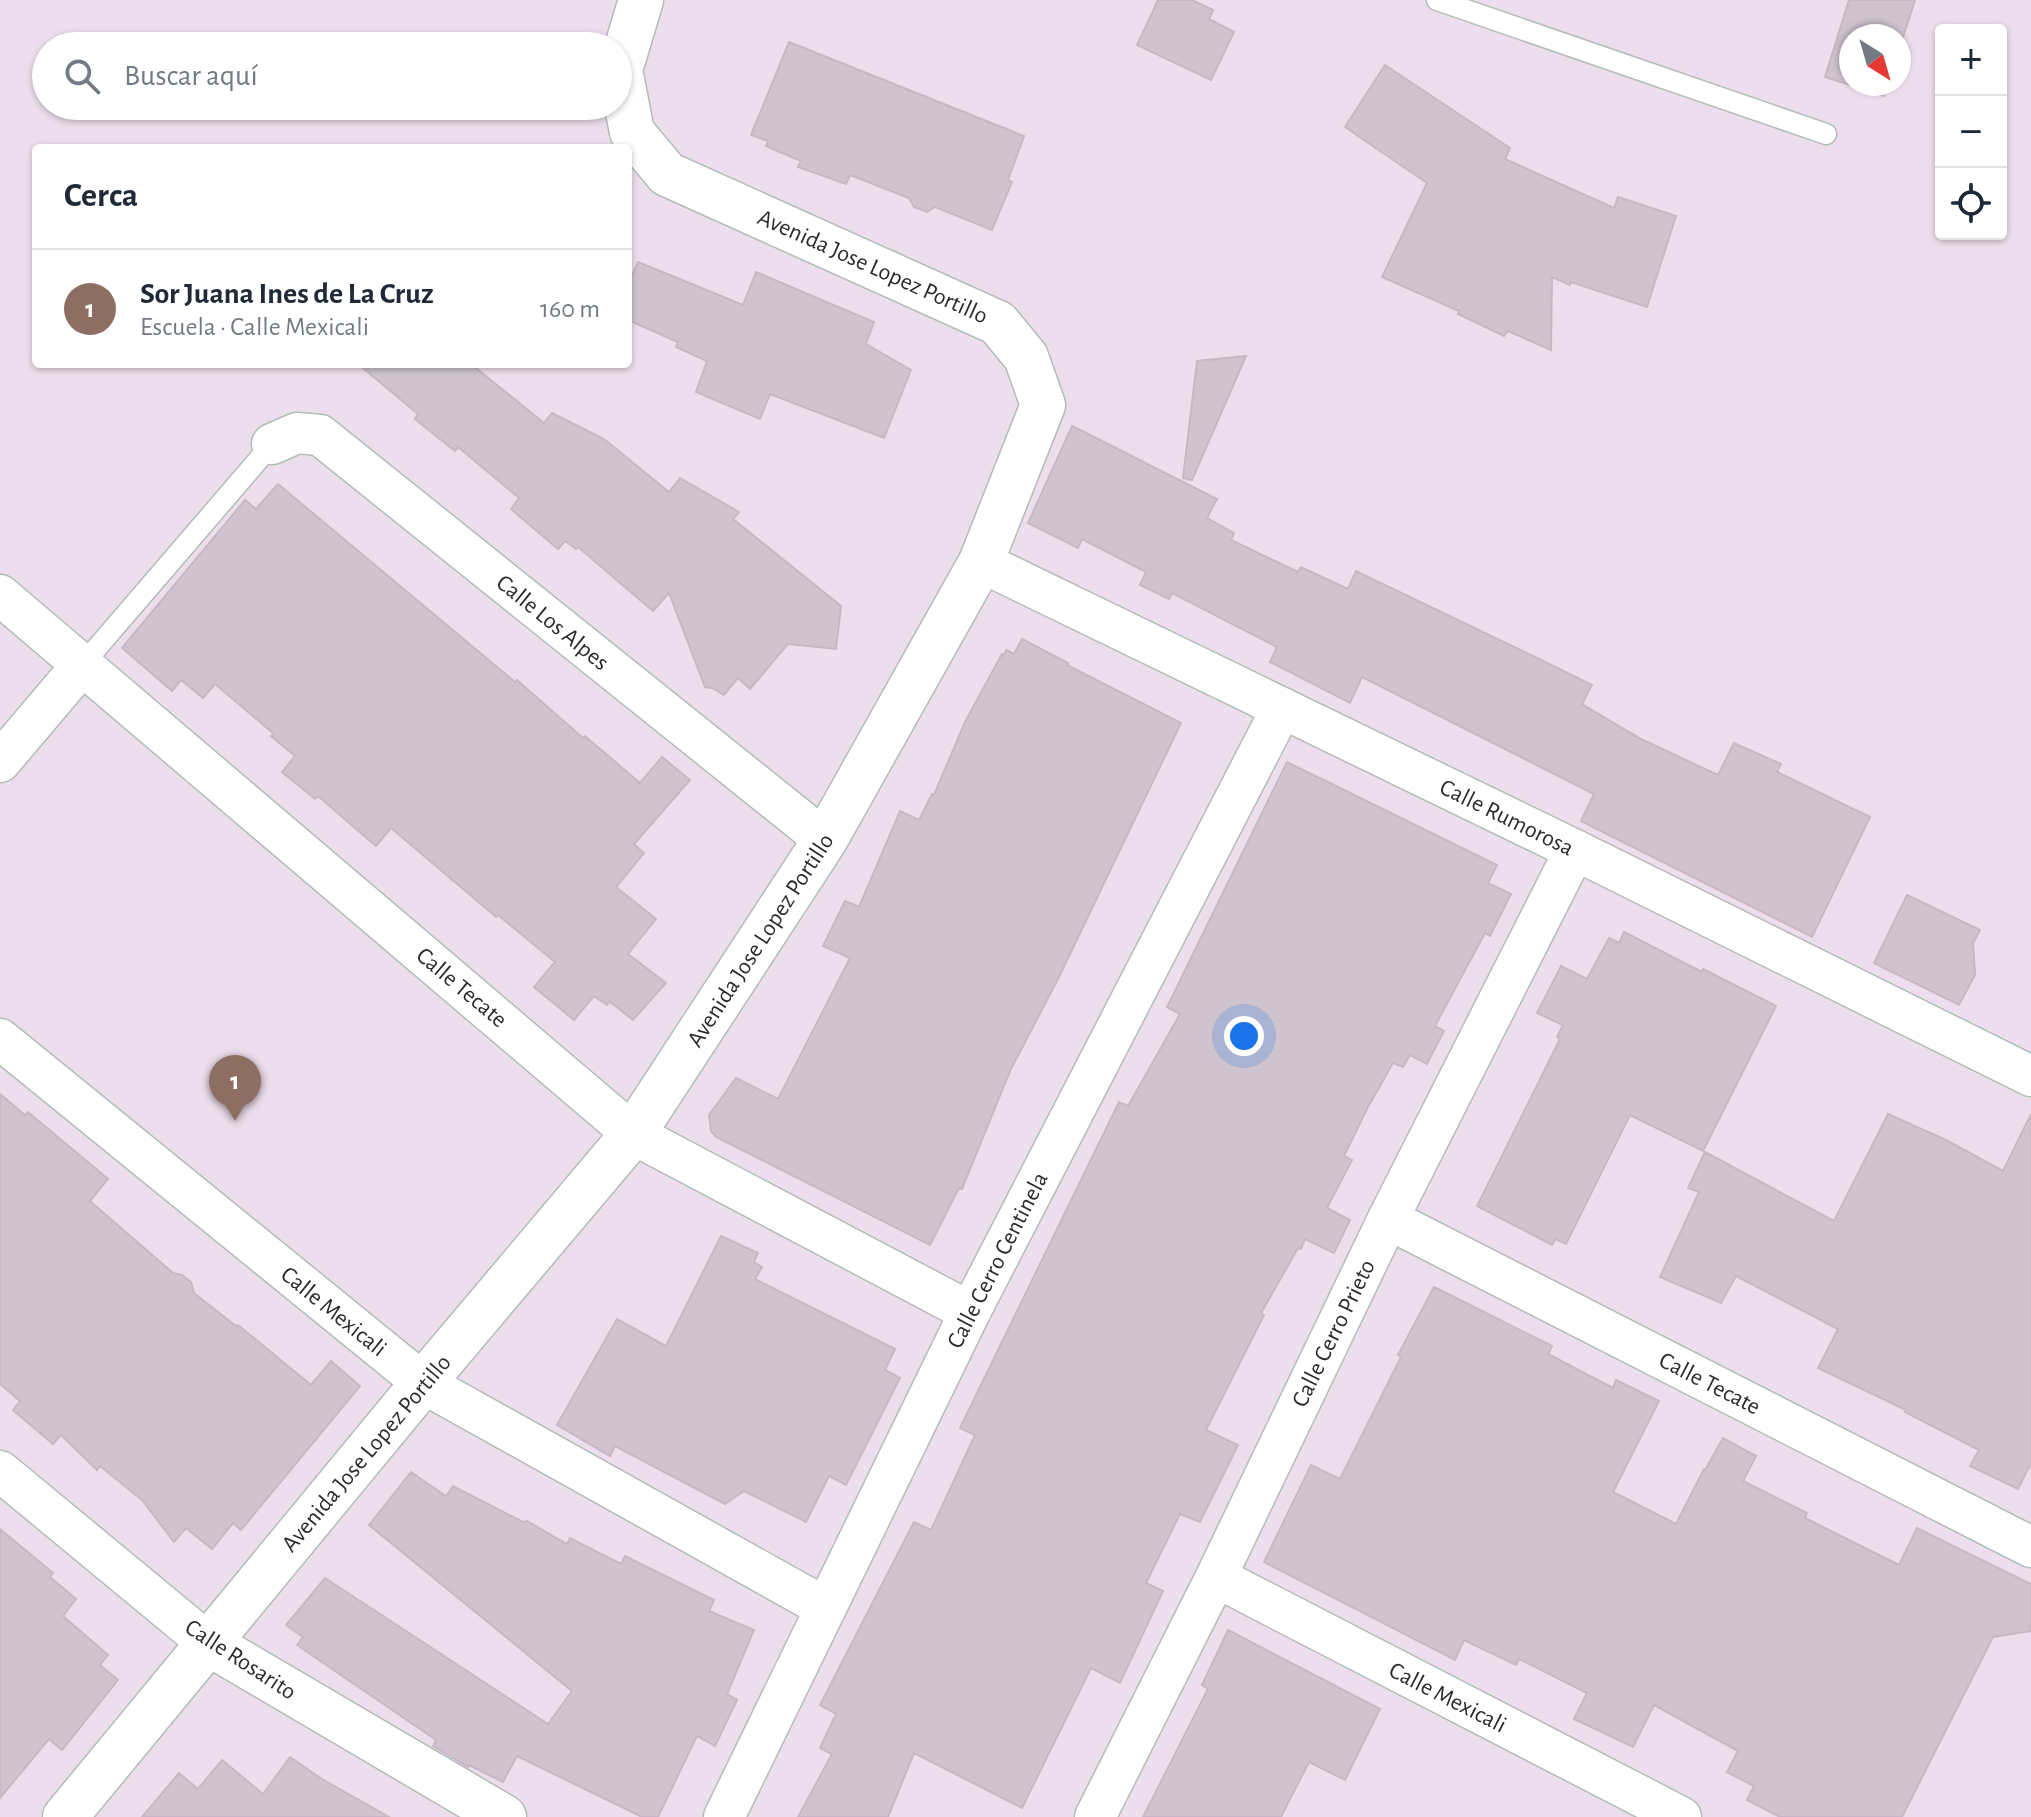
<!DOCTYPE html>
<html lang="es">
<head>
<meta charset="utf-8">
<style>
  :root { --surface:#fff; --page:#f2f2f3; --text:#1f2937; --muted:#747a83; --line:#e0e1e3; --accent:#ea580c }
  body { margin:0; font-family:"Alegreya Sans",sans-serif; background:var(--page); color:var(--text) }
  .controls { position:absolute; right:24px; top:24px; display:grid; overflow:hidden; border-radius:8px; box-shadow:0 2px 6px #0004 }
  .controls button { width:72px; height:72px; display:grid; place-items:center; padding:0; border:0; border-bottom:2px solid var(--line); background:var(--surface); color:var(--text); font:40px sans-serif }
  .compass { position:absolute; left:1839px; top:24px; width:72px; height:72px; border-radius:50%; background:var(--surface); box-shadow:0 2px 6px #0004; rotate:143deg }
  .you { position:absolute; left:1244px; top:1036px; width:28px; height:28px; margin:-20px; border:6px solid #fff; border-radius:50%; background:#1a73e8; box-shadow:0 0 0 12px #1a73e833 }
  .badge { display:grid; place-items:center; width:52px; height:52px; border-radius:50%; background:var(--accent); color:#fff; font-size:26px; font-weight:700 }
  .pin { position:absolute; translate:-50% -66px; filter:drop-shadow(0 2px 4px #0008) }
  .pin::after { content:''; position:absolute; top:42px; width:28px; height:24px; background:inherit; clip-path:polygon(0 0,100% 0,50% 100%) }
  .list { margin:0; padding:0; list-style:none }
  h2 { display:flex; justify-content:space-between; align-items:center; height:104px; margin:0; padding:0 32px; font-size:34px }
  h2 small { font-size:26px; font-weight:400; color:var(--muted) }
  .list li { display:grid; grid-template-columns:52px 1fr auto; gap:24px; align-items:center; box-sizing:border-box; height:120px; padding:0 32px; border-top:2px solid var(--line) }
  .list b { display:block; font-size:30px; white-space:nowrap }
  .list p { margin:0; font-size:26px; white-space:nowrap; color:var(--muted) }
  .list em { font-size:26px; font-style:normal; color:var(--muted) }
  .icon { flex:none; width:44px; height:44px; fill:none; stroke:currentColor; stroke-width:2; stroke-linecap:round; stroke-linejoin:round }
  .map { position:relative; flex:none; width:2031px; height:1817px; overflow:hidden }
  .search { position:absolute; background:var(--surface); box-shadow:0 2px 6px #0004; left:32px; top:32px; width:600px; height:88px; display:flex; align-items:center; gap:20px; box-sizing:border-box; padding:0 28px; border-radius:44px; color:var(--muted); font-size:30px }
  .panel { position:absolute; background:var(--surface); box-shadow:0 2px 6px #0004; left:32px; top:144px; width:600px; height:224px; border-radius:8px }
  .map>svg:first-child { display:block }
  .building { fill:#cfc3cf; stroke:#c8b8c7; stroke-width:2 }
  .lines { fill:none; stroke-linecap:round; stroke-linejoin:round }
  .lane-casing { stroke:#b1beb5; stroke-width:23 }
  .street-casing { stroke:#b1beb5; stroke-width:43 }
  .secondary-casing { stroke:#b1beb5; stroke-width:47 }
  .lane { stroke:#fff; stroke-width:20 }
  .street { stroke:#fff; stroke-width:40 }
  .secondary { stroke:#fff; stroke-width:44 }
  .labels { text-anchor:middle; stroke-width:6; stroke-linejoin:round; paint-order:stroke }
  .street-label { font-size:24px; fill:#2b2b2b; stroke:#fff }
</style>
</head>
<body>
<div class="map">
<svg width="2031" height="1817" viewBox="0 0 2031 1817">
  <rect width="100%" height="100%" fill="#eddeed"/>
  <g class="building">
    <path d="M 1158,0 L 1192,0 L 1213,10 L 1209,19 L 1234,32 L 1211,80 L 1137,45 Z"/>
    <path d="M 1849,0 L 1915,0 L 1899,50 L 1899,36 L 1851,36 L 1851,84 L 1888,84 L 1884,96 L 1825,77 Z"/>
    <path d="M 789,42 L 1024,136 L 1008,180 L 1012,182 L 992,230 L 935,207 L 927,212 L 914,207 L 909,198 L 850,175 L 846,184 L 798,167 L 801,161 L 766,146 L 768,141 L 751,135 Z"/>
    <path d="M 1385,65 L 1510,148 L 1505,159 L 1614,208 L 1618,197 L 1676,216 L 1647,307 L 1571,282 L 1570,285 L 1552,277 L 1551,350 L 1508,331 L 1504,336 L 1458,314 L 1459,311 L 1382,277 L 1427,183 L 1345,127 Z"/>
    <path d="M 638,262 L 743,305 L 756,272 L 874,322 L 866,344 L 911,370 L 884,438 L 770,394 L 760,419 L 696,392 L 707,361 L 676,347 L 678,342 L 628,320 L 628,285 Z"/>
    <path d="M 1246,356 L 1192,480 L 1183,478 L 1197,361 Z"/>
    <path d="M 358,364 L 471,364 L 544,423 L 552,413 L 604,439 L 669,492 L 680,478 L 739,512 L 733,519 L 841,606 L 836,649 L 788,644 L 750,689 L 738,678 L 724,695 L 712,688 L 705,687 L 669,593 L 653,611 L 578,547 L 576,549 L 565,541 L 558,549 L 511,509 L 519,498 L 458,447 L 455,451 L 415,419 L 418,414 Z"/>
    <path d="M 1072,426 L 1217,499 L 1207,518 L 1234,533 L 1231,540 L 1298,572 L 1301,567 L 1348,589 L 1356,571 L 1537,658 L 1592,685 L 1582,704 L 1641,739 L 1718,775 L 1734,743 L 1781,764 L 1777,772 L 1870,817 L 1812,937 L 1581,821 L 1594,794 L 1362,677 L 1350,703 L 1270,662 L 1277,647 L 1172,593 L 1169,599 L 1140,585 L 1146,572 L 1082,539 L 1078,548 L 1028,523 Z"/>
    <path d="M 278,484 L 515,682 L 517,680 L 583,738 L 585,736 L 640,783 L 662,757 L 690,780 L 634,844 L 644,853 L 616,887 L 656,919 L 628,954 L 666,983 L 633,1020 L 609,1001 L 607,1005 L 594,996 L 574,1020 L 534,987 L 555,962 L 498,915 L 496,917 L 391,828 L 376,846 L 318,796 L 315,799 L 282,772 L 295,756 L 271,736 L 274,734 L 215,684 L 203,698 L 181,680 L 172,691 L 122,648 L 245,500 L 256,509 Z"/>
    <path d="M 1022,639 L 1068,663 L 1067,665 L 1181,723 L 1058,979 L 1010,1071 L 962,1189 L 959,1188 L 930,1245 L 716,1137 L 711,1131 L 709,1115 L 736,1078 L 778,1099 L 850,958 L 823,946 L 845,901 L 859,907 L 900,811 L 919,820 L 932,794 L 934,795 L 965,722 L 1002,654 L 1004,656 L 1006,650 L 1014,654 Z"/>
    <path d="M 1287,762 L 1497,865 L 1488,883 L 1511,894 L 1490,936 L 1485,933 L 1435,1026 L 1444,1031 L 1427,1064 L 1410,1055 L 1403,1067 L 1393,1063 L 1368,1107 L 1344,1156 L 1352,1160 L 1327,1208 L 1350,1220 L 1334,1253 L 1305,1239 L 1301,1249 L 1298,1248 L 1261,1313 L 1264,1315 L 1206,1430 L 1238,1445 L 1200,1522 L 1180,1514 L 1146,1583 L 1163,1591 L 1120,1683 L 1091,1668 L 1022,1808 L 914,1753 L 888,1817 L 798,1817 L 832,1754 L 820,1748 L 836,1714 L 820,1705 L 914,1522 L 931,1530 L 975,1435 L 960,1428 L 1119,1102 L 1128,1106 L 1180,1014 L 1167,1007 Z"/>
    <path d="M 1907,895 L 1980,930 L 1973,943 L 1975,975 L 1959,1005 L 1874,963 Z"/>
    <path d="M 1624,932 L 1702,972 L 1703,969 L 1776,1006 L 1703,1151 L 1630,1115 L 1566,1244 L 1556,1239 L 1552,1245 L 1477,1206 L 1560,1039 L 1557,1037 L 1563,1025 L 1537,1013 L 1561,966 L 1587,979 L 1609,938 L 1619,943 Z"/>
    <path d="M 0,1094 L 25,1115 L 28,1112 L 108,1179 L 90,1201 L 173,1273 L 182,1275 L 191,1282 L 194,1293 L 237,1327 L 238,1325 L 311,1385 L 331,1361 L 360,1386 L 241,1530 L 233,1523 L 212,1549 L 186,1528 L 174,1542 L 142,1500 L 100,1466 L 97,1470 L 61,1435 L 53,1444 L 13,1410 L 20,1401 L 0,1384 Z"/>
    <path d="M 1888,1114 L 1946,1140 L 2003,1171 L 2031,1114 L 2031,1463 L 2018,1489 L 1970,1466 L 1979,1450 L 1905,1412 L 1906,1410 L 1818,1368 L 1838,1329 L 1736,1276 L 1721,1303 L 1660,1277 L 1699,1192 L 1688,1188 L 1705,1152 L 1834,1221 Z"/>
    <path d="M 721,1236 L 758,1253 L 754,1262 L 762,1267 L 755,1279 L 895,1349 L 885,1370 L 900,1378 L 846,1485 L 829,1476 L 806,1522 L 744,1491 L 725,1504 L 615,1446 L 610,1456 L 557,1425 L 617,1319 L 666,1346 Z"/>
    <path d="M 1434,1287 L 1552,1346 L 1548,1354 L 1613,1388 L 1616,1380 L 1659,1401 L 1613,1492 L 1676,1524 L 1704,1469 L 1705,1470 L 1723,1438 L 1756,1456 L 1743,1481 L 1807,1513 L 1805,1518 L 1899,1565 L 1917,1528 L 2031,1584 L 2031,1631 L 1993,1637 L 1902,1817 L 1780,1817 L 1747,1800 L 1754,1786 L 1727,1772 L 1738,1751 L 1654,1705 L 1633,1747 L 1574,1719 L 1587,1693 L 1519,1659 L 1516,1665 L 1464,1640 L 1455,1660 L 1264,1562 L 1311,1465 L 1340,1479 L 1401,1357 L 1398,1355 Z"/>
    <path d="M 411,1472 L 446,1496 L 453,1486 L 523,1522 L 527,1521 L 567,1544 L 570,1538 L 621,1564 L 625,1556 L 714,1600 L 709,1611 L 754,1630 L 727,1694 L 737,1700 L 715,1746 L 697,1736 L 658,1817 L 642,1817 L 517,1756 L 503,1782 L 469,1765 L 468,1767 L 433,1746 L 436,1740 L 297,1645 L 303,1637 L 286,1625 L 325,1578 L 548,1724 L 572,1691 L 369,1525 Z"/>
    <path d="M 0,1529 L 53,1573 L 50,1577 L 76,1599 L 63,1616 L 108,1655 L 100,1665 L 118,1680 L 62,1750 L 49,1739 L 0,1798 Z"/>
    <path d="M 1228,1630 L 1380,1709 L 1345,1780 L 1309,1762 L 1281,1817 L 1143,1817 L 1208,1689 L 1202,1685 Z"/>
    <path d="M 290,1757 L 322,1779 L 389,1817 L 142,1817 L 179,1773 L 198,1789 L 222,1760 L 263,1794 Z"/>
  </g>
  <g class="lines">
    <defs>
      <g id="lane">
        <path d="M 1437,0 L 1826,134"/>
        <path d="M 83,664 L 272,444"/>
      </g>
      <g id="street">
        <path d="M 272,444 L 297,433 L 320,435 L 825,840"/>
        <path d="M 981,562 L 1575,850 L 2031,1076"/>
        <path d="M 0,595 L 633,1134 L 970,1312"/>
        <path d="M 0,762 L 83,664"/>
        <path d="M 0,1039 L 423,1383 L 826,1608"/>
        <path d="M 1388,1219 L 2031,1547"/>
        <path d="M 0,1471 L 208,1643"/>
        <path d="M 1216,1577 L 1681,1817"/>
        <path d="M 724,1817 L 970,1312 L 1282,708"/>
        <path d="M 1095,1817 L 1216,1577 L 1388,1219 L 1575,850"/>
      </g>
      <g id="secondary">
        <path d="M 208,1643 L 504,1817"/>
        <path d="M 65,1817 L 423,1383 L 633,1134 L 825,840 L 981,562 L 1043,405 L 1026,357 L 998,323 L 667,174 L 632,132 L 620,70 L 641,0"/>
      </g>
    </defs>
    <use href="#lane" class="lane-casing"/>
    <use href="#street" class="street-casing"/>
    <use href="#secondary" class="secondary-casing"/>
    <use href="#lane" class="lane"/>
    <use href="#street" class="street"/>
    <use href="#secondary" class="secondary"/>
  </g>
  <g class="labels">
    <g class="street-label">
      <text transform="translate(873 266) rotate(24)" y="8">Avenida Jose Lopez Portillo</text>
      <text transform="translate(553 622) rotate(39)" y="8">Calle Los Alpes</text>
      <text transform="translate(1507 817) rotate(26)" y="8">Calle Rumorosa</text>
      <text transform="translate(760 940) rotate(-57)" y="8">Avenida Jose Lopez Portillo</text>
      <text transform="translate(462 987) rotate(40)" y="8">Calle Tecate</text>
      <text transform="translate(997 1260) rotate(-63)" y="8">Calle Cerro Centinela</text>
      <text transform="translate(334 1311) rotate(39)" y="8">Calle Mexicali</text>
      <text transform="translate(1333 1333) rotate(-64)" y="8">Calle Cerro Prieto</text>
      <text transform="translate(1710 1383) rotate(27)" y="8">Calle Tecate</text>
      <text transform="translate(366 1453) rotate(-50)" y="8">Avenida Jose Lopez Portillo</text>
      <text transform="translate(241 1659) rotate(33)" y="8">Calle Rosarito</text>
      <text transform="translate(1448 1697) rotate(27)" y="8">Calle Mexicali</text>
    </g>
  </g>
</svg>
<div class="controls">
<button>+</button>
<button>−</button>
<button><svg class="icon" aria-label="locate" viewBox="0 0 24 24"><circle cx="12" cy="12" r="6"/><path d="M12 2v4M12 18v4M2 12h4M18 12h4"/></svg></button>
</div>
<svg class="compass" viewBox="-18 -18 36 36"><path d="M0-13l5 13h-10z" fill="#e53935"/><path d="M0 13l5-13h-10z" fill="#747a83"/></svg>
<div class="you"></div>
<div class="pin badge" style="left:235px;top:1121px;background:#8d6e63">1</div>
<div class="search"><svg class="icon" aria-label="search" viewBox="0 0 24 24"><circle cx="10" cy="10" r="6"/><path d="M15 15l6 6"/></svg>Buscar aquí</div>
<section class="panel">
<h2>Cerca<small></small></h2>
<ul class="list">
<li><span class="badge" style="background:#8d6e63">1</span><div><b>Sor Juana Ines de La Cruz</b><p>Escuela · Calle Mexicali</p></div><em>160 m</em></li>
</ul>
</section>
</div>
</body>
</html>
